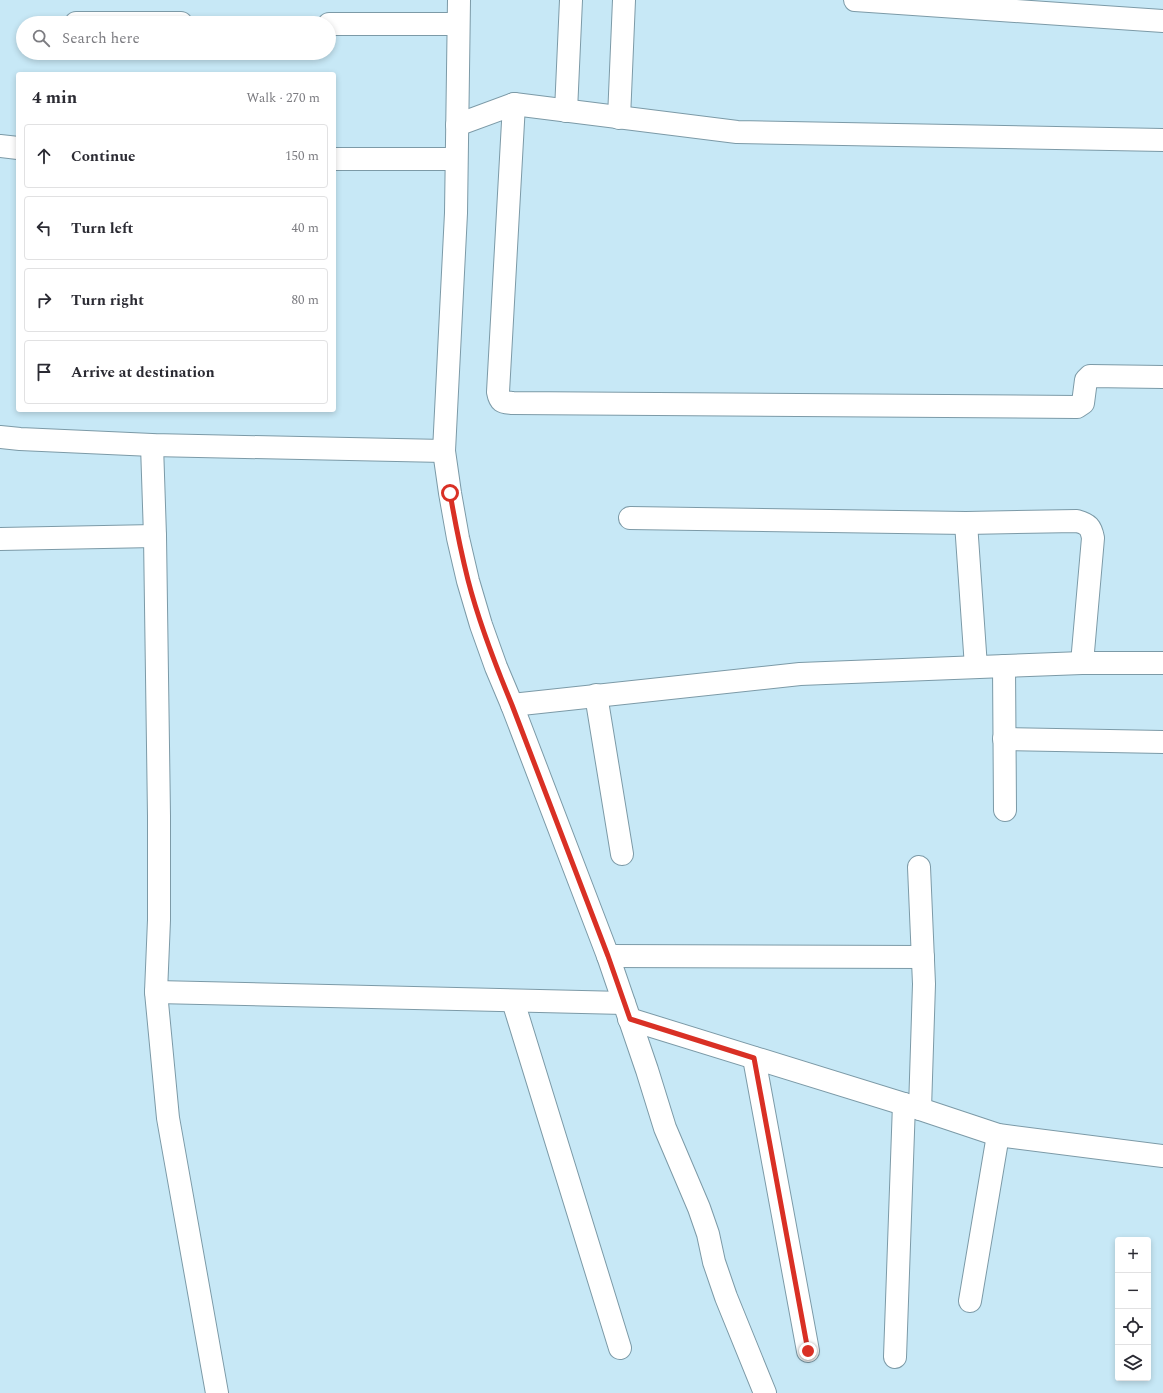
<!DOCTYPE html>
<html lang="en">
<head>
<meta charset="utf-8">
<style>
  :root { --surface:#fff; --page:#f7f7f7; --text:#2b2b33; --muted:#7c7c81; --line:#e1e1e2 }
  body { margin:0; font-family:Spectral,serif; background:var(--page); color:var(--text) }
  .controls { position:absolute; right:12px; bottom:12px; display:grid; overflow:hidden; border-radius:4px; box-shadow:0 2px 6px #0003 }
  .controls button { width:36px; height:36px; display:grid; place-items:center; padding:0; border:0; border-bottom:1px solid var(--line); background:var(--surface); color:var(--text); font:20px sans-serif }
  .stop { position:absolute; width:12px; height:12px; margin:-9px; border:3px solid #d93025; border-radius:50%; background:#fff }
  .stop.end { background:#d93025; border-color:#fff; box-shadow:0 1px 4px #0008 }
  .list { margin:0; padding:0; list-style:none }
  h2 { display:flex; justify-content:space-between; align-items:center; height:52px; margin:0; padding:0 16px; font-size:17px }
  h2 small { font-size:13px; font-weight:400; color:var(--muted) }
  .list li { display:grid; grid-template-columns:26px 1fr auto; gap:12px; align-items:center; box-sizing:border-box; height:64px; margin:0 8px 8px; padding:0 8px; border:1px solid var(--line); border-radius:4px }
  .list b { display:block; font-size:15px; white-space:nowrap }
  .list em { font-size:13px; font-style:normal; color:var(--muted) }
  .icon { flex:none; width:22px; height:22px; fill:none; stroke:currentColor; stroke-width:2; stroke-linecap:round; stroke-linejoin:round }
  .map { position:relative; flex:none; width:1163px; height:1393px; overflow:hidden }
  .search { position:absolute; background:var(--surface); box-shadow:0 2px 6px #0003; left:16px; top:16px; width:320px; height:44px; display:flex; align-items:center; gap:10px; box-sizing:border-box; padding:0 14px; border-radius:22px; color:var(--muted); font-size:15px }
  .panel { position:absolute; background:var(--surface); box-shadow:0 2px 6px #0003; left:16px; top:72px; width:320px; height:340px; border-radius:4px }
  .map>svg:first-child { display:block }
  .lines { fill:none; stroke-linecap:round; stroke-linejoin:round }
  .minor-casing { stroke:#7c9aa7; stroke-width:24 }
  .minor { stroke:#fff; stroke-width:22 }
  .route { stroke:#d93025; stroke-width:5 }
</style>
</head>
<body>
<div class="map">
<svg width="1163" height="1393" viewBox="0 0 1163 1393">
  <rect width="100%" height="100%" fill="#c7e8f6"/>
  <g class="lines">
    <defs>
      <g id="minor">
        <path d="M 459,0 L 456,213 L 444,451 L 450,493 L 458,538 L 468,581 L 481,625 L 496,667 L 512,705 L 608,956 L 647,1070 L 665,1128 L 699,1208 L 708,1234 L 714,1262 L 726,1297 L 765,1393"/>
        <path d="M 855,0 L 1163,21"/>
        <path d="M 76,23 L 181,23"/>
        <path d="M 329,24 L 458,24"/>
        <path d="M 514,104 L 498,392 C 500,403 503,402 513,403 L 1077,407 L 1083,403 L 1086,380 L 1090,376 L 1163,377"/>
        <path d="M 566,111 L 571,0"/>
        <path d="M 619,118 L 624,0"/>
        <path d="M 457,125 L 514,104 L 737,132 L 1163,140"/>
        <path d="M 0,146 L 18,148"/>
        <path d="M 334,159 L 456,159"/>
        <path d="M 0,437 L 20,439 L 152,445 L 444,451"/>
        <path d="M 152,445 L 155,536 L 159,816 L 159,920 L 156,992 L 168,1118 L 217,1393"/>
        <path d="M 630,518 L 966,523 L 1077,521 C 1088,524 1091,527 1093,538 L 1082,663"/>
        <path d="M 966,523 L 976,667"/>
        <path d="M 0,539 L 155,536"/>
        <path d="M 1004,666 L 1005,810"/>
        <path d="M 596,695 L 622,854"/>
        <path d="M 512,705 L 800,674 L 1082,663 L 1163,663"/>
        <path d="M 1004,739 L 1163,742"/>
        <path d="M 919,867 L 924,984 L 920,1109"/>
        <path d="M 608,956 L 923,957"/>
        <path d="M 156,992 L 624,1003"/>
        <path d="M 513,1001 L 620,1348"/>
        <path d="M 629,1019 L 920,1109 L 998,1135 L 1163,1156"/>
        <path d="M 754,1058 L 808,1351"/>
        <path d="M 970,1301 L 998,1135"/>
        <path d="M 895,1357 L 904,1104"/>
      </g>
    </defs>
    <use href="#minor" class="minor-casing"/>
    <use href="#minor" class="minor"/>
  </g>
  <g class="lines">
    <path class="route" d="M 450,493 C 455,522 461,552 468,580 C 479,623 495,664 512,705 L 608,956 L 630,1019 L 754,1058 L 808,1351"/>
  </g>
</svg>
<div class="controls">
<button>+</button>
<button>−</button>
<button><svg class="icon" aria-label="locate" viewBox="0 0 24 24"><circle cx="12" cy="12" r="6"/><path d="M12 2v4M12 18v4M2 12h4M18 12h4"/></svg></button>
<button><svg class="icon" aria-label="layers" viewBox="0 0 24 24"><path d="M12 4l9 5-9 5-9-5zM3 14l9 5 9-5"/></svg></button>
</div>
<div class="stop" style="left:450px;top:493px"></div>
<div class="stop end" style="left:808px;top:1351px"></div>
<div class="search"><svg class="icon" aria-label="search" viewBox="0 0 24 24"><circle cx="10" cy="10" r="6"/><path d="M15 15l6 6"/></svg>Search here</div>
<section class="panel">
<h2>4 min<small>Walk · 270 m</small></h2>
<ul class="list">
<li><svg class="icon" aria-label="ahead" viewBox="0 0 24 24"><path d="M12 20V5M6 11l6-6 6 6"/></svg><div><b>Continue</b></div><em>150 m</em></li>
<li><svg class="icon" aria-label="left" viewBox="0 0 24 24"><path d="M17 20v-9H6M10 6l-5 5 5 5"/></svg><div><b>Turn left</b></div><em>40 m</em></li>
<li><svg class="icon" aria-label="right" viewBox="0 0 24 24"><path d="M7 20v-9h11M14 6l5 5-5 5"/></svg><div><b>Turn right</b></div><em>80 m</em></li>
<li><svg class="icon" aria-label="arrive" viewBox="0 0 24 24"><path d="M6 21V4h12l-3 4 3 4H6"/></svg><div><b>Arrive at destination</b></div></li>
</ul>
</section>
</div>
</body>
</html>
